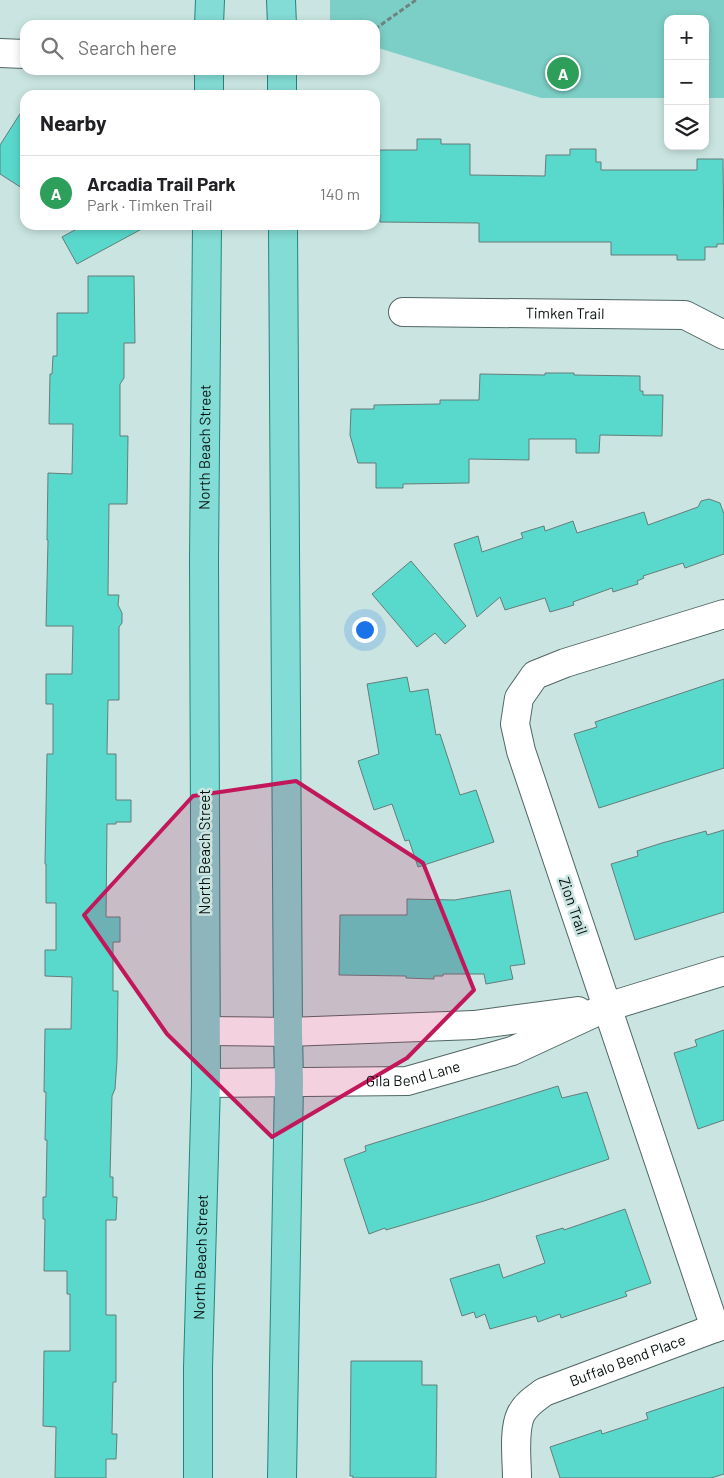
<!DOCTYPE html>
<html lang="en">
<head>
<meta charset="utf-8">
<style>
  :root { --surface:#fff; --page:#f6f6f6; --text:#202124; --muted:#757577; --line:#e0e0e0; --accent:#ea580c }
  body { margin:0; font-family:Barlow,sans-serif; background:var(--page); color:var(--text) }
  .controls { position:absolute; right:15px; top:15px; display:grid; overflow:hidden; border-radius:10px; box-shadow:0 2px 8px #0003 }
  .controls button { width:45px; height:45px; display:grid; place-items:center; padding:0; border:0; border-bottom:1px solid var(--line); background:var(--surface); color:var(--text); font:25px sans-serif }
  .you { position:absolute; left:364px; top:629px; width:18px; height:18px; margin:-12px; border:4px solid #fff; border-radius:50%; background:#1a73e8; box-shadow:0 0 0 8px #1a73e833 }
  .badge { display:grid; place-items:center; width:32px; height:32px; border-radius:50%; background:var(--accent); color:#fff; font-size:16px; font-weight:700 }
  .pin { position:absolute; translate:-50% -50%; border:2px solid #fff; box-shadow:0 1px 5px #0006 }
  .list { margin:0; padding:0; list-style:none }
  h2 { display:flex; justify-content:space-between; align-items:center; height:65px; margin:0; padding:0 20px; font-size:21px }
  h2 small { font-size:16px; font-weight:400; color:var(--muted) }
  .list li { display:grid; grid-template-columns:32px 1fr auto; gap:15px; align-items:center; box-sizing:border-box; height:75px; padding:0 20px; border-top:1px solid var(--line) }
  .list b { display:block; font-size:19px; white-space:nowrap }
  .list p { margin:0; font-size:16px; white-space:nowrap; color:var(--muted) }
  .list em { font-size:16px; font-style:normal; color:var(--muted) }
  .icon { flex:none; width:28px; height:28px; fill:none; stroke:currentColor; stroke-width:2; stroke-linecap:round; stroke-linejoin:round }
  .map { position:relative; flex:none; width:724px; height:1478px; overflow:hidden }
  .search { position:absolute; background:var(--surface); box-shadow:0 2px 8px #0003; left:20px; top:20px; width:360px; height:55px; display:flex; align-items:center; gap:12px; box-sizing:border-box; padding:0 18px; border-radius:15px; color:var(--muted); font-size:19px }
  .panel { position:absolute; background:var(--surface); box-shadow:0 2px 8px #0003; left:20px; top:90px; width:360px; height:140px; border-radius:15px }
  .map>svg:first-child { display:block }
  .green { fill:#7ccfc6 }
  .building { fill:#59d8cc; stroke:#657d7a }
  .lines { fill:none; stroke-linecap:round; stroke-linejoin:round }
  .minor-casing { stroke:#506764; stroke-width:30 }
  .major-casing { stroke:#22867e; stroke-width:30 }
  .path { stroke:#708380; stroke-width:3; stroke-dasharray:5 2.5; stroke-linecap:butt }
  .minor { stroke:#fff; stroke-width:28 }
  .major { stroke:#83dcd5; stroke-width:28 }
  .marked { fill:#c2185b; fill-opacity:0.2; stroke:#c2185b; stroke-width:4; stroke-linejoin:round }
  .labels { text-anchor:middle; stroke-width:5; stroke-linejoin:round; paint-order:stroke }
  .street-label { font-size:15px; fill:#07100f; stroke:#cae5e1 }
</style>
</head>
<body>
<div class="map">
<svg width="724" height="1478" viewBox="0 0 724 1478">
  <rect width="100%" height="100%" fill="#cae5e1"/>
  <path class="green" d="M 330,0 L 724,0 L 724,98 L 705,98 L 705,19 L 668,19 L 668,98 L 541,98 L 375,47 L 375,25 L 330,25 Z"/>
  <g class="building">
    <path d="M 25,106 L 25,190 L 0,174 L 0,145 Z"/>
    <path d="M 417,139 L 441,139 L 441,144 L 470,144 L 470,175 L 545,176 L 546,155 L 570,155 L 570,149 L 596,149 L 596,162 L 601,162 L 601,170 L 697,170 L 697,159 L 723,159 L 724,244 L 717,244 L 717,247 L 705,247 L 705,260 L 677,260 L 677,255 L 611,255 L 611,242 L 479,242 L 479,223 L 380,222 L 380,214 L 375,214 L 375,150 L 417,150 Z"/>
    <path d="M 84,225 L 149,225 L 77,264 L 62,237 Z"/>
    <path d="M 88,276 L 134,276 L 135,343 L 124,343 L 124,378 L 120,384 L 120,436 L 128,436 L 127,504 L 109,504 L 108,595 L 119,595 L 118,605 L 122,613 L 122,623 L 119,627 L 119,700 L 108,700 L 107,754 L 116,754 L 116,800 L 131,800 L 131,822 L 116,822 L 116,824 L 107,824 L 106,917 L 120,917 L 120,942 L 113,942 L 113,991 L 118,991 L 117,1060 L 115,1089 L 112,1096 L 110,1177 L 113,1177 L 113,1197 L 117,1197 L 116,1220 L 106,1220 L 106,1315 L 116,1315 L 116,1382 L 113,1382 L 112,1434 L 117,1434 L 116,1459 L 106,1459 L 106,1478 L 55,1478 L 56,1427 L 43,1426 L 44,1351 L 70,1351 L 70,1294 L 67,1294 L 67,1271 L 44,1271 L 45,1219 L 43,1219 L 43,1197 L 46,1197 L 47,1140 L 45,1140 L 46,1092 L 44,1092 L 45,1029 L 71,1029 L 72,977 L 45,976 L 45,950 L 56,950 L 56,903 L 46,903 L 46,864 L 45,864 L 47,754 L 53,754 L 53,704 L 46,704 L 46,674 L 72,674 L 73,626 L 46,626 L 48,540 L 47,540 L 48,473 L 72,474 L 73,424 L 49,424 L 50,374 L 52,374 L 53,356 L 57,356 L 57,313 L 88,313 Z"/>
    <path d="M 545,373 L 574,373 L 574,375 L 640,376 L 640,391 L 643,391 L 643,395 L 663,395 L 662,436 L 600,435 L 599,453 L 576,453 L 576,439 L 529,439 L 529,460 L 469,459 L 469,483 L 403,484 L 403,488 L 376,488 L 376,463 L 358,463 L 350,435 L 351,409 L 374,409 L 374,405 L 440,404 L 440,400 L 479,400 L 480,374 L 545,375 Z"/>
    <path d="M 709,499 L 720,503 L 724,514 L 724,554 L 685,568 L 683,563 L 643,576 L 644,578 L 637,581 L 638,584 L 613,592 L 612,588 L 573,602 L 574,605 L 550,612 L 545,598 L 505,610 L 500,597 L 477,617 L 454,544 L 478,536 L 482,552 L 523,538 L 521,533 L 544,526 L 545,531 L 573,521 L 577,533 L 644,512 L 648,525 L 698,507 L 701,501 Z"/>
    <path d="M 411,561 L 466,626 L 445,644 L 435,633 L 417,647 L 372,594 Z"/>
    <path d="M 407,677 L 410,692 L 428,689 L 436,735 L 440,734 L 460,795 L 476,790 L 494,842 L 418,867 L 409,840 L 405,841 L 392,804 L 374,810 L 358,761 L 379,754 L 367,684 Z"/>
    <path d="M 724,679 L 724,768 L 599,808 L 574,734 L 597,727 L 595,722 Z"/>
    <path d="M 724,830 L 724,912 L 635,940 L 611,864 L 638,856 L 637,851 L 662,843 L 706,831 L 707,835 Z"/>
    <path d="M 510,890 L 525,964 L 510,966 L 513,979 L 486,984 L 484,974 L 443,974 L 443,976 L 434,976 L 434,979 L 406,978 L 406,976 L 339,975 L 340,915 L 407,915 L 407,899 L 455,900 Z"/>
    <path d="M 724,1030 L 724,1120 L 698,1129 L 674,1053 L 697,1046 L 695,1040 Z"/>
    <path d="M 558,1086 L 562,1098 L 587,1092 L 609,1159 L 484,1201 L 386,1230 L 385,1228 L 369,1234 L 344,1159 L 366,1151 L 365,1146 Z"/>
    <path d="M 625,1209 L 651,1283 L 625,1292 L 627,1296 L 561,1318 L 560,1314 L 538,1322 L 536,1316 L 490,1329 L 485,1314 L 476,1318 L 474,1312 L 462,1316 L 450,1279 L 499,1264 L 503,1278 L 545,1263 L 536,1236 L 563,1228 L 564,1230 Z"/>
    <path d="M 351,1361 L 422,1361 L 422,1385 L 437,1385 L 436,1478 L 353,1478 L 353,1476 L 350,1476 Z"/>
    <path d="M 724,1387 L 724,1474 L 711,1478 L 560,1478 L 550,1447 L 601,1430 L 602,1434 L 648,1419 L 646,1413 Z"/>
  </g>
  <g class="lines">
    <defs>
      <g id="minor">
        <path d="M 0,53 L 25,54"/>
        <path id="s1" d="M 403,312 L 685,315 L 724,335"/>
        <path d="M 206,1031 L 288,1032 L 474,1025 L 578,1011"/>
        <path id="s2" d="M 206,1083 L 407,1081 L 512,1051 L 607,1007 L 724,971"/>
        <path d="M 715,1328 L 521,751 L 515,724 L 519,698 L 535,675 L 565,663 L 724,614"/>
        <path id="s3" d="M 517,1478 C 517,1460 513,1430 521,1414 C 526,1404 536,1398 544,1392 L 715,1328 L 724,1325"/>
      </g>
      <g id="major">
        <path d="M 281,0 L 282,25"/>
        <path d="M 209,25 L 210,0"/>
        <path d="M 282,70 L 282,95"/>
        <path d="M 209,95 L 209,70"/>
        <path id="s4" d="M 198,1478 L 198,1368 L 206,1083 L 204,560 L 207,225"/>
        <path d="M 282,1478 L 289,1082 L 288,1032 L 283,225"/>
      </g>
    </defs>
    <use href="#minor" class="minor-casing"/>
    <use href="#major" class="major-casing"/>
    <path class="path" d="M 375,29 L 416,0"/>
    <use href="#minor" class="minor"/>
    <use href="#major" class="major"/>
  </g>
  <path class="marked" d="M 296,781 L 423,863 L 474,990 L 407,1058 L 272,1137 L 167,1034 L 84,915 L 193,796 Z"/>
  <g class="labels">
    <g class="street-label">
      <text dy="5" stroke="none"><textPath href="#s1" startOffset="162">Timken Trail</textPath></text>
      <text dy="5" stroke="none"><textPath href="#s4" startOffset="1031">North Beach Street</textPath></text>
      <text transform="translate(205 852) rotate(-90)" y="5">North Beach Street</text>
      <text transform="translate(573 906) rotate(71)" y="5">Zion Trail</text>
      <text dy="5" stroke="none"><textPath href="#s2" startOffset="208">Gila Bend Lane</textPath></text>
      <text dy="5" stroke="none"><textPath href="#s4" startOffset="221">North Beach Street</textPath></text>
      <text dy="5" stroke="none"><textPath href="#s3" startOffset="186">Buffalo Bend Place</textPath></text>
    </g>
  </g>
</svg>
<div class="controls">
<button>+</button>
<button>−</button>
<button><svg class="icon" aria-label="layers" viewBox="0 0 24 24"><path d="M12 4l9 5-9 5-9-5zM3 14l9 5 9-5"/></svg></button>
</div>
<div class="you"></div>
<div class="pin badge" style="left:563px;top:73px;background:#2e9e5b">A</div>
<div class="search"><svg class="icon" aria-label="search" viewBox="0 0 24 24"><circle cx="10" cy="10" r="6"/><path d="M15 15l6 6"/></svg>Search here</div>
<section class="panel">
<h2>Nearby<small></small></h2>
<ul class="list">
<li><span class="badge" style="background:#2e9e5b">A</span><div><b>Arcadia Trail Park</b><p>Park · Timken Trail</p></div><em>140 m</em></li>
</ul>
</section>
</div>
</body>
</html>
